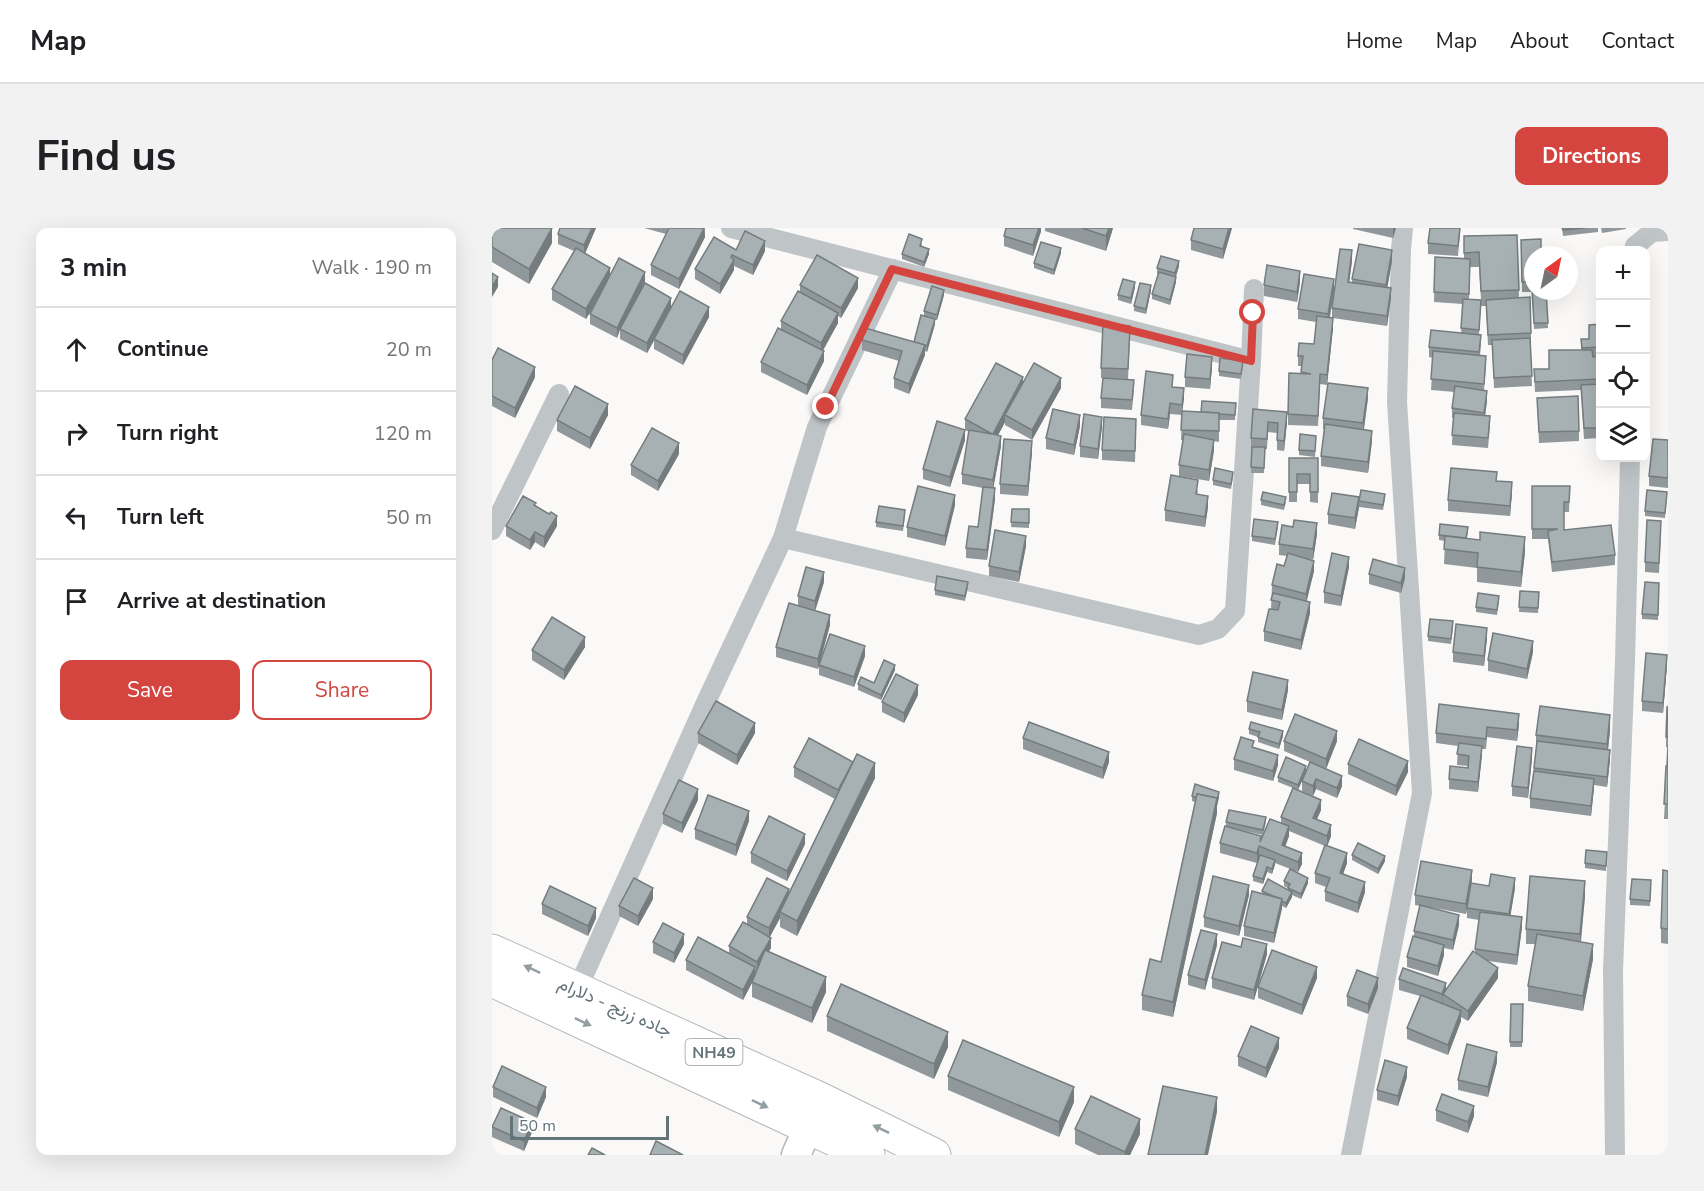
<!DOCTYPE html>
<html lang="en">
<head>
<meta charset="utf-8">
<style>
  :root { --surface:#fff; --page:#f2f2f2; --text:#202124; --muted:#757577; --line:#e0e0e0; --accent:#d3453e }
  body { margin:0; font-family:"Nunito Sans",Vazirmatn,sans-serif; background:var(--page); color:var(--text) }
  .controls { position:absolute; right:18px; top:18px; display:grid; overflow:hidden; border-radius:12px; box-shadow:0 6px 24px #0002 }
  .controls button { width:54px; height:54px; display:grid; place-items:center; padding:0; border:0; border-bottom:2px solid var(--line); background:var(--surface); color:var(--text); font:30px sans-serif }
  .compass { position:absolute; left:1032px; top:18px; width:54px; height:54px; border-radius:50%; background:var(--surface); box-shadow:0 6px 24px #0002; rotate:33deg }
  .scale { position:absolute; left:18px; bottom:15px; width:159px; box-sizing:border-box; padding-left:6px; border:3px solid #63747a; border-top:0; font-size:16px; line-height:21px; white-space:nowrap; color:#63747a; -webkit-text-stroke:4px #fff; paint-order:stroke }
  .stop { position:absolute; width:18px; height:18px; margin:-14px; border:4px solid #d3453e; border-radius:50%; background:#fff }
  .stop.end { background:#d3453e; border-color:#fff; box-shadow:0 2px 6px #0008 }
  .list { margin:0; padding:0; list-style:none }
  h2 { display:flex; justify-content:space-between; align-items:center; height:78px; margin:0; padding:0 24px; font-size:26px }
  h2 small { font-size:20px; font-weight:400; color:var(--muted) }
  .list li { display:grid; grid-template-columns:39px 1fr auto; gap:18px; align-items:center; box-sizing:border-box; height:84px; padding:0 24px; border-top:2px solid var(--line) }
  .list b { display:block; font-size:22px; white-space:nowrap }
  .list em { font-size:20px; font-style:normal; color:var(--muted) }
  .actions { display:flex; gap:12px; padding:18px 24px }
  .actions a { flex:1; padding:14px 0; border:2px solid var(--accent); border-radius:12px; text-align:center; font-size:21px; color:var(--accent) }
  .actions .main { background:var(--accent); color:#fff }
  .icon { flex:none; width:33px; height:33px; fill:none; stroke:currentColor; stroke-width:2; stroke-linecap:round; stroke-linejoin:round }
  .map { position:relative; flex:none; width:1176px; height:927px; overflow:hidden; border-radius:12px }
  header { display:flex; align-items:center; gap:36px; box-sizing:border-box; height:84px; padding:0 30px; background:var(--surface); border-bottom:2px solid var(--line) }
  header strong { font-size:28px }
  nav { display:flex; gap:33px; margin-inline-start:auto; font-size:21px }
  .intro { display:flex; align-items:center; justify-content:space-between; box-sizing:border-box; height:144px; padding:0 36px }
  h1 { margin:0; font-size:42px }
  .button { padding:15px 27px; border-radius:12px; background:var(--accent); color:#fff; font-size:21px; font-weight:700 }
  main { display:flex; gap:36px; padding:0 36px }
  aside { flex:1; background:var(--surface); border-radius:12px; box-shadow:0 6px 24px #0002 }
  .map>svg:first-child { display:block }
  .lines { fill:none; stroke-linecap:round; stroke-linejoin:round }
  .secondary-casing { stroke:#b2b9bc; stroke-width:31 }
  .highway-casing { stroke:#b3b9bb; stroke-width:35 }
  .street { stroke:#bfc5c7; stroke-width:20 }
  .secondary { stroke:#fff; stroke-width:28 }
  .highway { stroke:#fff; stroke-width:33 }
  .wall { fill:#90989b; fill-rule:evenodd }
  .shaded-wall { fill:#757c7e }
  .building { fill:#a7b1b4; stroke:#757c7e; stroke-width:1.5 }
  .oneway { fill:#929ea2 }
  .route { stroke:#d3453e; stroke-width:8 }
  .labels { text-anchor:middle; stroke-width:6; stroke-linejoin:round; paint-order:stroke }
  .shield { fill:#fff; stroke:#929ea2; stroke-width:1.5 }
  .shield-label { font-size:16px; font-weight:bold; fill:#63747a }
  .street-label { font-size:18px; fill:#63747a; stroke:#fff }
</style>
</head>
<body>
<header>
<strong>Map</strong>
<nav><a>Home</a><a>Map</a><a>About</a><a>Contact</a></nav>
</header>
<div class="intro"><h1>Find us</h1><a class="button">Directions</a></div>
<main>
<aside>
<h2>3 min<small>Walk · 190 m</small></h2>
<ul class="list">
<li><svg class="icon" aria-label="ahead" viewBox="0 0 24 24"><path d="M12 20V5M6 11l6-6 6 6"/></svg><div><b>Continue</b></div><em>20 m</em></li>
<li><svg class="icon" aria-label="right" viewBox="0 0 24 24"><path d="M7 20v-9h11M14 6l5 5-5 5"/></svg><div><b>Turn right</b></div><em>120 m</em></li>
<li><svg class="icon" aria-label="left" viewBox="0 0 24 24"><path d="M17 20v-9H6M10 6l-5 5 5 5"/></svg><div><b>Turn left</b></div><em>50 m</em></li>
<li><svg class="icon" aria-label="arrive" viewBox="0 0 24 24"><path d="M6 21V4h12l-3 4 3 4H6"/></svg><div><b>Arrive at destination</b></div></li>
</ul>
<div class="actions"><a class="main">Save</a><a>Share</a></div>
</aside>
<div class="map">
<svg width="1176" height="927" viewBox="0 0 1176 927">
  <rect width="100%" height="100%" fill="#faf9f8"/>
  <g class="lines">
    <defs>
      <path id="secondary" d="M 304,927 L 325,879"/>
      <g id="highway">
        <path d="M 0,723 L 328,871 L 442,927"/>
        <path d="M 0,752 L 376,927"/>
      </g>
    </defs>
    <use href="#secondary" class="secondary-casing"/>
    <use href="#highway" class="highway-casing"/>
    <g class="street">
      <path d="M 239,0 L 759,133"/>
      <path d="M 1143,22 L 1143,18 L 1160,4 L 1176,3"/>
      <path d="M 0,302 L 67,166"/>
      <path d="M 291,310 L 707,407 L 726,401 L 743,383 L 759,133 L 762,61"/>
      <path d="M 85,762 L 216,470 L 291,310 L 325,199 L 401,41"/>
      <path d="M 859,927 L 930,565 L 905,174 L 909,21 L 911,0"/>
      <path d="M 1123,927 L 1121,743 L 1133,433 L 1138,230"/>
    </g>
    <use href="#secondary" class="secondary"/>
    <use href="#highway" class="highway"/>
  </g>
  <g class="wall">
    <path d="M 0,0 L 60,15 L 37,56 L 0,34 Z"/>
    <path d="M 104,0 L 93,25 L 118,48 L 153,54 L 150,59 L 179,79 L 217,89 L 191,137 L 162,121 L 162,113 L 155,125 L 128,111 L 128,102 L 125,110 L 98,96 L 98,86 L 110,63 L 94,91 L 60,72 L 60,61 L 82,23 L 66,16 L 66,6 Z"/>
    <path d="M 152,0 L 176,0 L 175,6 L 213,0 L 213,9 L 187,61 L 159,47 L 159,37 L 174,6 Z"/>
    <path d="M 549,0 L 549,3 L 541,28 L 512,18 L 512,8 Z"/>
    <path d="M 553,0 L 621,0 L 614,23 L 553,3 Z"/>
    <path d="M 740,0 L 731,31 L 699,22 L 699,12 Z"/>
    <path d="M 861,0 L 904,0 L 901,10 L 861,1 Z"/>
    <path d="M 1070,0 L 1106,0 L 1106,4 L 1071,8 Z"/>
    <path d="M 1109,0 L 1134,0 L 1134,1 L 1110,5 Z"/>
    <path d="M 968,6 L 966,28 L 936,26 L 936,15 Z"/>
    <path d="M 1025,7 L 1027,70 L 1039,105 L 1039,115 L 1038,115 L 1040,158 L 1002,160 L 1000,117 L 996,117 L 994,78 L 989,78 L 987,106 L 989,117 L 988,127 L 994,138 L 992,162 L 995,173 L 993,188 L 998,198 L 996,220 L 960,217 L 961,190 L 960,190 L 960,180 L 963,164 L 939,162 L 941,130 L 937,129 L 937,119 L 969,105 L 971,76 L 942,74 L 943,29 L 972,30 L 972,8 ZM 978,39 L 987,39 L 989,72 L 977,71 Z"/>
    <path d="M 1029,12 L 1041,27 L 1041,63 L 1054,63 L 1056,100 L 1042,101 L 1040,64 L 1030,64 Z"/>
    <path d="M 430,16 L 430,18 L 437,26 L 432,39 L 410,31 L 410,26 Z"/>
    <path d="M 244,22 L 273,23 L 261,47 L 242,38 L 242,42 L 228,66 L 203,51 L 203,41 Z"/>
    <path d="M 569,25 L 562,47 L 542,40 L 542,35 Z"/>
    <path d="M 860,33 L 857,54 L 860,54 L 860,51 L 900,33 L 895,60 L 899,70 L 895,98 L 841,90 L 841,100 L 835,157 L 828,156 L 826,198 L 796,197 L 796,186 L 809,145 L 810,138 L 806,138 L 806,128 L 822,116 L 824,94 L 806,91 L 806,81 L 842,60 ZM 841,71 L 840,80 L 840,90 L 838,89 Z"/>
    <path d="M 687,38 L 684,49 L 684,54 L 678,77 L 660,71 L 660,66 L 666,46 L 665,46 L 665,40 Z"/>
    <path d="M 808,54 L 805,74 L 772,68 L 772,57 Z"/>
    <path d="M 308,57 L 366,60 L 349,90 L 346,88 L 346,95 L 331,123 L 332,133 L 315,167 L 269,144 L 269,134 L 289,102 L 289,93 L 308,64 Z"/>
    <path d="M 643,59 L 639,76 L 626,72 L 626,67 Z"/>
    <path d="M 659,62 L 654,86 L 642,83 L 642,78 Z"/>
    <path d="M 452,67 L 445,92 L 443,92 L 443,96 L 435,124 L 433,123 L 433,127 L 417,166 L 402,160 L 402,150 L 407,133 L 370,122 L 370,112 L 422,114 L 432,88 L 432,83 Z"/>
    <path d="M 1108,96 L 1108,210 L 1092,211 L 1089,162 L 1043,164 L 1042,141 L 1057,141 L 1089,122 L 1089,111 L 1097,111 Z"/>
    <path d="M 638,108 L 636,151 L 609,150 L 609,140 Z"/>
    <path d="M 0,132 L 43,149 L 23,190 L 0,178 Z"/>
    <path d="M 751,138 L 749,151 L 727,148 L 727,143 Z"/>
    <path d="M 720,139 L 718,161 L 693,159 L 693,149 Z"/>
    <path d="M 531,155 L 569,160 L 540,212 L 513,197 L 513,194 L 506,207 L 509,218 L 501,260 L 503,271 L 495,332 L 474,330 L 474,320 L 486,299 L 491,260 L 470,256 L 470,246 L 477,204 L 473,202 L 473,191 Z"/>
    <path d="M 681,159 L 692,170 L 690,183 L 709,184 L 744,175 L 743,192 L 727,192 L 727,214 L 722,213 L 722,222 L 717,253 L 687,248 L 687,237 L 691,212 L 689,212 L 690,187 L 678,186 L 676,201 L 649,197 L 649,187 Z"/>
    <path d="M 642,162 L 640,182 L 609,180 L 609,170 Z"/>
    <path d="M 876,170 L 872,202 L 880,213 L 876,245 L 829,238 L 829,228 L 832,201 L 831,201 L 831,190 Z"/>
    <path d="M 1045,170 L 1087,203 L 1087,213 L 1047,215 Z"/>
    <path d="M 761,181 L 795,194 L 792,223 L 785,222 L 785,205 L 776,204 L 775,221 L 773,221 L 772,245 L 759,245 L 760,220 L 759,220 L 759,210 Z"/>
    <path d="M 116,187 L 98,221 L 65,203 L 65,192 Z"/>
    <path d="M 644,191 L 643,234 L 610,232 L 610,222 Z"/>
    <path d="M 588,198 L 582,227 L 554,221 L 554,210 Z"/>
    <path d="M 610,199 L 606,231 L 588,229 L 588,218 Z"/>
    <path d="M 473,212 L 458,259 L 431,251 L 431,241 Z"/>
    <path d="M 1176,212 L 1176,260 L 1157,258 L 1157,248 Z"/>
    <path d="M 824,213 L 823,229 L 807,227 L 807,222 Z"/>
    <path d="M 540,224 L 536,268 L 508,266 L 508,256 Z"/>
    <path d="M 187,226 L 166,263 L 139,247 L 139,237 Z"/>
    <path d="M 797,230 L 826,230 L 826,275 L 818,274 L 818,256 L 805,256 L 805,274 L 797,274 Z"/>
    <path d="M 741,249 L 739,261 L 721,257 L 721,252 Z"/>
    <path d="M 1005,253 L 1020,264 L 1018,288 L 956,283 L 956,272 Z"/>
    <path d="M 1040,258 L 1078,258 L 1077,284 L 1072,284 L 1072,302 L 1123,327 L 1123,337 L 1060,344 L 1056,311 L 1040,311 Z"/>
    <path d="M 706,262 L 705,267 L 716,279 L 713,299 L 673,293 L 673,282 Z"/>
    <path d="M 1175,269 L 1173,290 L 1153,288 L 1153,283 Z"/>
    <path d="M 893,271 L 891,282 L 867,279 L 867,273 Z"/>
    <path d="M 769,272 L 794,274 L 792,282 L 769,277 Z"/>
    <path d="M 463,277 L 453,318 L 415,309 L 415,299 Z"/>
    <path d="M 44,278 L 57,286 L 65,298 L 52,320 L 43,314 L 38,322 L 14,308 L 14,298 Z"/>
    <path d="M 867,279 L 863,301 L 836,296 L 836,286 Z"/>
    <path d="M 520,281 L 537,281 L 537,300 L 519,299 Z"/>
    <path d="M 413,287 L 411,303 L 384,299 L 384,294 Z"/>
    <path d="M 786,299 L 783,317 L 760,313 L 760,308 Z"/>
    <path d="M 1169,303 L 1167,345 L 1153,344 L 1153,334 Z"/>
    <path d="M 976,304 L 975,310 L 1033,324 L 1029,359 L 985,354 L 985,340 L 952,336 L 953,313 L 947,312 L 947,307 Z"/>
    <path d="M 825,306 L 821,332 L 817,331 L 822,343 L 814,373 L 818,385 L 809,422 L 772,413 L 772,403 L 779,381 L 780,357 L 792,338 L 795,328 L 787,327 L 787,316 Z"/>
    <path d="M 534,318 L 527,354 L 497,348 L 497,338 Z"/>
    <path d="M 857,339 L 849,378 L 832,375 L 832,364 Z"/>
    <path d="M 877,346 L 913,350 L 909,365 L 877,356 Z"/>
    <path d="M 332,354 L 323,383 L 338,397 L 326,441 L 284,429 L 284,419 L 306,378 L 306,368 Z"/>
    <path d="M 1167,355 L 1166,392 L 1150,391 L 1150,386 Z"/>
    <path d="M 476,359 L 473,373 L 443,367 L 443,362 Z"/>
    <path d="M 1028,363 L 1047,364 L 1046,385 L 1027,384 Z"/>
    <path d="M 1007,373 L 1005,387 L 984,384 L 984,379 Z"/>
    <path d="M 961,398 L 959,416 L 936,413 L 936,408 Z"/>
    <path d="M 995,410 L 992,438 L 961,434 L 961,424 Z"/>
    <path d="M 93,419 L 72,452 L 40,432 L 40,422 Z"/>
    <path d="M 1041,424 L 1035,451 L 996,443 L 996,432 Z"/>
    <path d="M 373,428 L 362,459 L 327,447 L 327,437 Z"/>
    <path d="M 1175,437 L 1171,485 L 1150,483 L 1150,473 Z"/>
    <path d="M 403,442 L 389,472 L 366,462 L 366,456 L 382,455 Z"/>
    <path d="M 796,462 L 790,492 L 755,484 L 755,473 Z"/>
    <path d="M 426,467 L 412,495 L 390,484 L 390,474 Z"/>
    <path d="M 1176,474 L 1176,591 L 1172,591 L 1176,519 L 1174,519 L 1174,509 Z"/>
    <path d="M 947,476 L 1027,496 L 1025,513 L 995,509 L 994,521 L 990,521 L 986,564 L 957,561 L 957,551 L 976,540 L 976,538 L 965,537 L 966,518 L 944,515 L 944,505 Z"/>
    <path d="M 757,501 L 791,508 L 787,521 L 766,514 L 766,509 L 757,506 Z"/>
    <path d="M 1118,502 L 1116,522 L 1118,532 L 1115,559 L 1102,557 L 1099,588 L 1038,580 L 1038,570 L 1044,522 L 1044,507 Z"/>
    <path d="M 206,505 L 263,505 L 245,537 L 206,515 Z"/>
    <path d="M 531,510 L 617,534 L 611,551 L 531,521 Z"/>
    <path d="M 792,513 L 845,513 L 834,541 L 850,558 L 845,570 L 824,561 L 821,568 L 810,563 L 810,553 L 806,562 L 829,582 L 825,591 L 839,608 L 835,618 L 855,635 L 851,646 L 873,664 L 866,685 L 833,673 L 833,663 L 834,659 L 823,655 L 823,645 L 833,618 L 797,603 L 797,608 L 793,619 L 810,636 L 806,644 L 783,635 L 780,646 L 775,644 L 771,656 L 761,653 L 761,648 L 765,635 L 728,625 L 728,615 L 734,599 L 734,594 L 774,594 L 771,607 L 744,601 L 769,611 L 789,595 L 789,589 L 801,560 L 786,554 L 786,549 L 814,543 L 818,534 L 792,523 Z"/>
    <path d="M 762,520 L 786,537 L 781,553 L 742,542 L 742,531 Z"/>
    <path d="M 1040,530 L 1036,570 L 1020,568 L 1020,558 Z"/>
    <path d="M 856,536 L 916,544 L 904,568 L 856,546 Z"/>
    <path d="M 302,539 L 383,550 L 305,708 L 288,699 L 288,690 L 278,709 L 279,720 L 276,724 L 334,764 L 320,795 L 260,769 L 260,755 L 251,772 L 194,742 L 194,732 L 237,725 L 237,718 L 255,696 L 255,689 L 297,664 L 343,571 L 302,549 Z"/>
    <path d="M 700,568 L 727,569 L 725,578 L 725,585 L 681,789 L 650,782 L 650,767 L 669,734 L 703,574 L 700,573 Z"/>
    <path d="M 206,572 L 190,605 L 171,596 L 171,586 Z"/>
    <path d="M 257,593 L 244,628 L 203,611 L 203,601 Z"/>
    <path d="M 313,616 L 295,653 L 259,635 L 259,625 Z"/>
    <path d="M 860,627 L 893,633 L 886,646 L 860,632 Z"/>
    <path d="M 1115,629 L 1114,643 L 1093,640 L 1093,635 Z"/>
    <path d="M 1176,643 L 1176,716 L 1169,715 L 1169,700 Z"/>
    <path d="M 980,652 L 974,686 L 937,679 L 967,697 L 961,722 L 952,720 L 952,727 L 946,748 L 915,739 L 915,729 L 922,709 L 922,703 L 928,678 L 923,677 L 923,667 Z"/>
    <path d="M 792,653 L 816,655 L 809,671 L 800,667 L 800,669 L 794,680 L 790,678 L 782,715 L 752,708 L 752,698 L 770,666 L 770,663 L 796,662 L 796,660 L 792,658 Z"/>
    <path d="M 1159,657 L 1158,678 L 1138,677 L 1138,671 Z"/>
    <path d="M 997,658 L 1023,660 L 1018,688 L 1030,699 L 1025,737 L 996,733 L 1006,750 L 976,793 L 969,789 L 969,793 L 956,827 L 915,811 L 915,800 L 928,768 L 907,762 L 907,751 L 954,762 L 983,724 L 987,692 L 975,690 L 975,680 Z"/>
    <path d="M 757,667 L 747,708 L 712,699 L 712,689 Z"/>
    <path d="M 1093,668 L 1089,714 L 1101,731 L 1091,783 L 1036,773 L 1036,758 L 1044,716 L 1034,716 L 1034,701 Z"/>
    <path d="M 161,671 L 146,698 L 127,688 L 127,678 Z"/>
    <path d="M 50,676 L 104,690 L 96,708 L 50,686 Z"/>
    <path d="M 161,714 L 192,716 L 182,735 L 161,725 Z"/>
    <path d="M 725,717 L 713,762 L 696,757 L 696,747 Z"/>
    <path d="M 775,726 L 762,772 L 720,760 L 720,750 Z"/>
    <path d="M 825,750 L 810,787 L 766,770 L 766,759 Z"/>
    <path d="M 886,760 L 876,786 L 855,778 L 855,768 Z"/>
    <path d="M 1019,776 L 1031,776 L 1030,819 L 1018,819 Z"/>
    <path d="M 335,788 L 456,819 L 442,851 L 335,803 Z"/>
    <path d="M 787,820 L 774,850 L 746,838 L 746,828 Z"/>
    <path d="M 1005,834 L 996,869 L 966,862 L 966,852 Z"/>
    <path d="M 456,848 L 582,874 L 567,909 L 456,862 Z"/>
    <path d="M 915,849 L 906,878 L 885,872 L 885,862 Z"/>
    <path d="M 1,859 L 54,869 L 45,890 L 1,869 Z"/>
    <path d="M 944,882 L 982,888 L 976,905 L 944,893 Z"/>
    <path d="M 0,899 L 40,904 L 32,923 L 0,909 Z"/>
    <path d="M 583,901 L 648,906 L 638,927 L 606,927 L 583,916 Z"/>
  </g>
  <g class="shaded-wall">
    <path d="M 60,0 L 60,15 L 37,56 L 37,41 Z"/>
    <path d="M 100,0 L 104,0 L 92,28 L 92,17 Z"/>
    <path d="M 212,0 L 213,9 L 187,61 L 187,51 Z"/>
    <path d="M 547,0 L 549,0 L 549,3 L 541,28 L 541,17 Z"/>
    <path d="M 617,0 L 621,0 L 614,23 L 614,8 Z"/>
    <path d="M 737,0 L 740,0 L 731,31 L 731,21 Z"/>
    <path d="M 901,0 L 904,0 L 901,10 Z"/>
    <path d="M 273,13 L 273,23 L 261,47 L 261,37 Z"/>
    <path d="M 569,20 L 569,25 L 562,47 L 562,42 Z"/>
    <path d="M 437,21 L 437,26 L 432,39 L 432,34 Z"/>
    <path d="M 860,22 L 860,33 L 856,64 L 856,54 Z"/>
    <path d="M 900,22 L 900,33 L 894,67 L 894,57 Z"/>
    <path d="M 240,27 L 240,35 L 242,32 L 242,42 L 228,66 L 228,56 Z"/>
    <path d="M 687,33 L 687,38 L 683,50 L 683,45 Z"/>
    <path d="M 118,40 L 118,50 L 94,91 L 94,81 Z"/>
    <path d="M 808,43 L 808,54 L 805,74 L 805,64 Z"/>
    <path d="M 153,44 L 153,54 L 129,101 L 128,101 L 125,110 L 125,100 Z"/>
    <path d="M 6,49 L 6,59 L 0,69 L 0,59 Z"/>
    <path d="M 684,49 L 684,54 L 678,77 L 678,72 Z"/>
    <path d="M 366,50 L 366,60 L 349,90 L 349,80 Z"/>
    <path d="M 842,51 L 842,61 L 836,96 L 836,86 Z"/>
    <path d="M 643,54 L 643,59 L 639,76 L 639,70 Z"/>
    <path d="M 659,57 L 659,62 L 654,86 L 654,81 Z"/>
    <path d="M 899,60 L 899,70 L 895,98 L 895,88 Z"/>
    <path d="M 452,62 L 452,67 L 445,92 L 445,87 Z"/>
    <path d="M 179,70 L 179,80 L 155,125 L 155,115 Z"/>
    <path d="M 217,79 L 217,89 L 191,137 L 191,127 Z"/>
    <path d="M 346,85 L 346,95 L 329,125 L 329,115 Z"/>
    <path d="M 841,90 L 841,100 L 835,157 L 835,147 Z"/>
    <path d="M 443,91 L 443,96 L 435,124 L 435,118 Z"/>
    <path d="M 433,117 L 433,127 L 417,166 L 417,156 Z"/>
    <path d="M 332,123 L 332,133 L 315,167 L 315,157 Z"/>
    <path d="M 720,129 L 720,139 L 718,161 L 718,151 Z"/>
    <path d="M 43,139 L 43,149 L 23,190 L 23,180 Z"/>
    <path d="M 531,149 L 531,159 L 513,187 L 513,194 L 501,217 L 501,206 Z"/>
    <path d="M 569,150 L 569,160 L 540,212 L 540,202 Z"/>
    <path d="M 692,160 L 692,170 L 690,187 L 690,177 Z"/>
    <path d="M 876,160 L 876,170 L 871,205 L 871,195 Z"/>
    <path d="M 995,163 L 995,173 L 992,195 L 992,185 Z"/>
    <path d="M 678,175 L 678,186 L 676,201 L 676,191 Z"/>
    <path d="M 116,176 L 116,187 L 98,221 L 98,210 Z"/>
    <path d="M 795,184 L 795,194 L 792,223 L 792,213 Z"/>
    <path d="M 588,187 L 588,198 L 582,227 L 582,217 Z"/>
    <path d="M 610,189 L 610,199 L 606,231 L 606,221 Z"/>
    <path d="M 473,202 L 473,212 L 458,259 L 458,249 Z"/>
    <path d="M 880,203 L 880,213 L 876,245 L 876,234 Z"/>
    <path d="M 509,208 L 509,218 L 501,262 L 501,252 Z"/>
    <path d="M 722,212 L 722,222 L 717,253 L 717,242 Z"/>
    <path d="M 540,213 L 540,224 L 536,268 L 536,258 Z"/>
    <path d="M 187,215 L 187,226 L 166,263 L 166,253 Z"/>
    <path d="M 1020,254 L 1020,264 L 1018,288 L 1018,278 Z"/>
    <path d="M 503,260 L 503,271 L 495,332 L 495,322 Z"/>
    <path d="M 463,267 L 463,277 L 453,318 L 453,308 Z"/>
    <path d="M 716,268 L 716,279 L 713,299 L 713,289 Z"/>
    <path d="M 867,269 L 867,279 L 863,301 L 863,290 Z"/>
    <path d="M 65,288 L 65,298 L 52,320 L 52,309 Z"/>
    <path d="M 825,295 L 825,306 L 821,332 L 821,321 Z"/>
    <path d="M 43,304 L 43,314 L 38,322 L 38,312 Z"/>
    <path d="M 534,308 L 534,318 L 527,354 L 527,344 Z"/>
    <path d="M 1033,309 L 1033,324 L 1029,359 L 1029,344 Z"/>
    <path d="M 857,329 L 857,339 L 849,378 L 849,368 Z"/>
    <path d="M 822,333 L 822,343 L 814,376 L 814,366 Z"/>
    <path d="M 913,340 L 913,350 L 909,365 L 909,355 Z"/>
    <path d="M 332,344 L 332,354 L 323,383 L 323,373 Z"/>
    <path d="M 818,374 L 818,385 L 809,422 L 809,412 Z"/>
    <path d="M 338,387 L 338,397 L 326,441 L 326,431 Z"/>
    <path d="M 995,400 L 995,410 L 992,438 L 992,428 Z"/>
    <path d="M 93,409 L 93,419 L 72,452 L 72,442 Z"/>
    <path d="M 1041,413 L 1041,424 L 1035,451 L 1035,441 Z"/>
    <path d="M 373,418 L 373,428 L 362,459 L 362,449 Z"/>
    <path d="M 1175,427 L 1175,437 L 1171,485 L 1171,475 Z"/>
    <path d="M 403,437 L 403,442 L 389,472 L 389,467 Z"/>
    <path d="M 796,452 L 796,462 L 790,492 L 790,482 Z"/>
    <path d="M 426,457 L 426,467 L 412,495 L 412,485 Z"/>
    <path d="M 1027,486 L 1027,496 L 1025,513 L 1025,502 Z"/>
    <path d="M 1118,487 L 1118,502 L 1115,531 L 1115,516 Z"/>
    <path d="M 263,495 L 263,505 L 245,537 L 245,527 Z"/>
    <path d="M 791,503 L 791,508 L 787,521 L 787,516 Z"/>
    <path d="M 845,503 L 845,513 L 834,541 L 834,531 Z"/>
    <path d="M 990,518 L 990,528 L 986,564 L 986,554 Z"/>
    <path d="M 1040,520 L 1040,530 L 1036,570 L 1036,560 Z"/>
    <path d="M 1118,522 L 1118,532 L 1115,559 L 1115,549 Z"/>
    <path d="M 617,524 L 617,534 L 611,551 L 611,540 Z"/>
    <path d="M 786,527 L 786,537 L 781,553 L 781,543 Z"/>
    <path d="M 916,533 L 916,544 L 904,568 L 904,558 Z"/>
    <path d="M 383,535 L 383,550 L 305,708 L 305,693 Z"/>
    <path d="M 814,538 L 814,543 L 806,562 L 806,557 Z"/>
    <path d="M 850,548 L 850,558 L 845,570 L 845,560 Z"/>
    <path d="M 824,551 L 824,561 L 821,568 L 821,558 Z"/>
    <path d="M 1102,551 L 1102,561 L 1099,588 L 1099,578 Z"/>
    <path d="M 206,561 L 206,572 L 190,605 L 190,595 Z"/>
    <path d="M 727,564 L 727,569 L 725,578 L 725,585 L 681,789 L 681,774 L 725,570 Z"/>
    <path d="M 829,572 L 829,582 L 821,600 L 821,590 Z"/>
    <path d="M 257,583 L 257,593 L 244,628 L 244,617 Z"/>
    <path d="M 839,597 L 839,608 L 835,619 L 835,608 Z"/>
    <path d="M 797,598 L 797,608 L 790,627 L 790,617 Z"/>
    <path d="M 313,606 L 313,616 L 295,653 L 295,643 Z"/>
    <path d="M 767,618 L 767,628 L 765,635 L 765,625 Z"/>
    <path d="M 810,625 L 810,636 L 806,644 L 806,634 Z"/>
    <path d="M 855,625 L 855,635 L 848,655 L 848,645 Z"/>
    <path d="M 893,628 L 893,633 L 886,646 L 886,641 Z"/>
    <path d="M 783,632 L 783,637 L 780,646 L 780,641 Z"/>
    <path d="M 775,639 L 775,644 L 771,656 L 771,651 Z"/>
    <path d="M 980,642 L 980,652 L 974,686 L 974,676 Z"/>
    <path d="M 816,650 L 816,655 L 809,671 L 809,666 Z"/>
    <path d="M 1023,650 L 1023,660 L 1017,697 L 1017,686 Z"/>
    <path d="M 1093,653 L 1093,668 L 1088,720 L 1088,706 Z"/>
    <path d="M 873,654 L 873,664 L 866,685 L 866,675 Z"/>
    <path d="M 757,657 L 757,667 L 747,708 L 747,698 Z"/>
    <path d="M 161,660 L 161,671 L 146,698 L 146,688 Z"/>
    <path d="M 297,661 L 297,671 L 288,684 L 288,690 L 277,710 L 277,700 Z"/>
    <path d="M 800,664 L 800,669 L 794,680 L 794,675 Z"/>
    <path d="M 790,671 L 790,681 L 782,715 L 782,705 Z"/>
    <path d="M 104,680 L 104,690 L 96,708 L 96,698 Z"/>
    <path d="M 967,687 L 967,697 L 961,722 L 961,712 Z"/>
    <path d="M 1030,689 L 1030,699 L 1025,737 L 1025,727 Z"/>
    <path d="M 192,706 L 192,716 L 182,735 L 182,725 Z"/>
    <path d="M 725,706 L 725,717 L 713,762 L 713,752 Z"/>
    <path d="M 279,710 L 279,720 L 265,744 L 265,734 Z"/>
    <path d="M 775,716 L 775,726 L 762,772 L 762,762 Z"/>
    <path d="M 1101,716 L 1101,731 L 1091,783 L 1091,768 Z"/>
    <path d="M 952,717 L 952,727 L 946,748 L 946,738 Z"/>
    <path d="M 263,739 L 263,749 L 251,772 L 251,762 Z"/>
    <path d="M 825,739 L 825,750 L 810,787 L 810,777 Z"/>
    <path d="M 1006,740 L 1006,750 L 976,793 L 976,783 Z"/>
    <path d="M 334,749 L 334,764 L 320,795 L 320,780 Z"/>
    <path d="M 886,750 L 886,760 L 876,786 L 876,776 Z"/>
    <path d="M 954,755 L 954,765 L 951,766 L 950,776 L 950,766 Z"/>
    <path d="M 969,783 L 969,793 L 956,827 L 956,817 Z"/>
    <path d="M 456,804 L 456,819 L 442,851 L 442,836 Z"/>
    <path d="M 787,810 L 787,820 L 774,850 L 774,840 Z"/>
    <path d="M 1005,824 L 1005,834 L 996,869 L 996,859 Z"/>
    <path d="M 915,839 L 915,849 L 906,878 L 906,868 Z"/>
    <path d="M 54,859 L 54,869 L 45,890 L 45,880 Z"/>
    <path d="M 582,859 L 582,874 L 567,909 L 567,894 Z"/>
    <path d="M 725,869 L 725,884 L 716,927 L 713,927 Z"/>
    <path d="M 982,878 L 982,888 L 976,905 L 976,894 Z"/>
    <path d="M 648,891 L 648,906 L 638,927 L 633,927 L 633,924 Z"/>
    <path d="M 40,894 L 40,904 L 32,923 L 32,913 Z"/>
  </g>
  <g class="building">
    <path d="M 0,0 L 60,0 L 37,41 L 0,19 Z"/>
    <path d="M 68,0 L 100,0 L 92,17 L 66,6 Z"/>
    <path d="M 177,0 L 212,0 L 187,51 L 159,37 Z"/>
    <path d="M 514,0 L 547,0 L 541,17 L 512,8 Z"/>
    <path d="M 590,0 L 617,0 L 614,8 Z"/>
    <path d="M 702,0 L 737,0 L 731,21 L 699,12 Z"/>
    <path d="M 938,0 L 968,0 L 966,18 L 936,15 Z"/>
    <path d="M 1070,0 L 1093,0 L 1071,2 Z"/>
    <path d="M 253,3 L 273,13 L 261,37 L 240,27 L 239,29 L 242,32 L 228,56 L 203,41 L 222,9 L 244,22 Z"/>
    <path d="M 417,6 L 430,11 L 428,18 L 437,21 L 432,34 L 410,26 Z"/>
    <path d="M 1025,7 L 1027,62 L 989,63 L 987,24 L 972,25 L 972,8 Z"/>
    <path d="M 1049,11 L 1049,27 L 1041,27 L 1041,54 L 1030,54 L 1029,12 Z"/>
    <path d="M 549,14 L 569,20 L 562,42 L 542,35 Z"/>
    <path d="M 867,16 L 900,22 L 894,57 L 860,51 Z"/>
    <path d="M 84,20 L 118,40 L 94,81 L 60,61 Z"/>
    <path d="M 848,21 L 860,22 L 856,54 L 899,60 L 895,88 L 840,80 Z"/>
    <path d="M 325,27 L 366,50 L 349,80 L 308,57 Z"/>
    <path d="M 669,28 L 687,33 L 683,45 L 665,40 Z"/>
    <path d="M 943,29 L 978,31 L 977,66 L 942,64 Z"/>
    <path d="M 127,30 L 153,44 L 125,100 L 98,86 Z"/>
    <path d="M 775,37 L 808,43 L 805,64 L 772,57 Z"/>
    <path d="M 667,44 L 684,49 L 678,72 L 660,66 Z"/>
    <path d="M 0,45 L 6,49 L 0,59 Z"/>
    <path d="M 812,46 L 842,51 L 836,86 L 806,81 Z"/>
    <path d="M 631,51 L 643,54 L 639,70 L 626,67 Z"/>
    <path d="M 153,55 L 179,70 L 155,115 L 128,101 Z"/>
    <path d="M 648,55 L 659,57 L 654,81 L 642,78 Z"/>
    <path d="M 440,58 L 452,62 L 445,87 L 432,83 Z"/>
    <path d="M 1040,61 L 1041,63 L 1054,63 L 1056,95 L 1042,95 Z"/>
    <path d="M 188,63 L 217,79 L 191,127 L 162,111 Z"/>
    <path d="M 306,63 L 346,85 L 329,115 L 289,93 Z"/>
    <path d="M 1038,69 L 1039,105 L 996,107 L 994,72 Z"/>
    <path d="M 971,71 L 989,72 L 987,102 L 969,100 Z"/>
    <path d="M 429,87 L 443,91 L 435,118 L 433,118 L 433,117 L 422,114 Z"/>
    <path d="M 825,88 L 841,90 L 835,147 L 828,146 L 826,188 L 796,186 L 797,145 L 819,146 L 809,144 L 811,128 L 806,128 L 807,115 L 822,116 Z"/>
    <path d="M 611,96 L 638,98 L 636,141 L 609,140 Z"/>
    <path d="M 1108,96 L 1108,119 L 1090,120 L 1089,111 L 1097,111 L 1097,97 Z"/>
    <path d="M 286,100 L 332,123 L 315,157 L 269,134 Z"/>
    <path d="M 373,100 L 433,117 L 417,156 L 402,150 L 410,123 L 370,112 Z"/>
    <path d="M 939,102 L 989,107 L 987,124 L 937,119 Z"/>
    <path d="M 1038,110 L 1040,148 L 1002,150 L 1000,112 Z"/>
    <path d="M 6,120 L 43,139 L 23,180 L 0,168 L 0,132 Z"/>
    <path d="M 1057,122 L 1100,122 L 1101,129 L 1108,128 L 1108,151 L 1043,154 L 1042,141 L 1057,141 Z"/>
    <path d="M 941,123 L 994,128 L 992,156 L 939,151 Z"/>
    <path d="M 695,126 L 720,129 L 718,151 L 693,149 Z"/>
    <path d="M 728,130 L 751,133 L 749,146 L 727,143 Z"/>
    <path d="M 504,135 L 531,149 L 501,206 L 509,208 L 501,252 L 470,246 L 477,202 L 500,206 L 473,191 Z"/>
    <path d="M 542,135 L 569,150 L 540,202 L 513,187 Z"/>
    <path d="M 654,143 L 681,147 L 680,159 L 692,160 L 690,177 L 678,175 L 676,191 L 649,187 Z"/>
    <path d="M 611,150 L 642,152 L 640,172 L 609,170 Z"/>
    <path d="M 836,155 L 876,160 L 871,195 L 831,190 Z"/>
    <path d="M 1108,156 L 1108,200 L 1092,200 L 1089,157 Z"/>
    <path d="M 83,158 L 116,176 L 98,210 L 65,192 Z"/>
    <path d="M 963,158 L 995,163 L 992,185 L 960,180 Z"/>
    <path d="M 1086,168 L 1087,203 L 1047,204 L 1045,170 Z"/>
    <path d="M 710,173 L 744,175 L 743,187 L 727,186 L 727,185 L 709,184 Z"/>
    <path d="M 561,181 L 588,187 L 582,217 L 554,210 Z"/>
    <path d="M 761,181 L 795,184 L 792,213 L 785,212 L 786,195 L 776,194 L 775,211 L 759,210 Z"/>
    <path d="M 690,183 L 727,185 L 727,203 L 689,202 Z"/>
    <path d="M 962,185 L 998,188 L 996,210 L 960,207 Z"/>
    <path d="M 592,186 L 610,189 L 606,221 L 588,218 Z"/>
    <path d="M 612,189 L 644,191 L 643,223 L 610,222 Z"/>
    <path d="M 445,193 L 473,202 L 458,249 L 431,241 Z"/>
    <path d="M 833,196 L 880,203 L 876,234 L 829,228 Z"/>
    <path d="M 160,200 L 187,215 L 166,253 L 139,237 Z"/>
    <path d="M 692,206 L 722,212 L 717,242 L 687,237 Z"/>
    <path d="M 808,206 L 824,208 L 823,223 L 807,222 Z"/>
    <path d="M 512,211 L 540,213 L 536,258 L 508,256 Z"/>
    <path d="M 1161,211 L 1176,212 L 1176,250 L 1157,248 Z"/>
    <path d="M 760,219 L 773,219 L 772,240 L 759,239 Z"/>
    <path d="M 797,230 L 826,230 L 826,264 L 818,264 L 818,246 L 805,246 L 805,264 L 797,264 Z"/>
    <path d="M 723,240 L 741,244 L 739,256 L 721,252 Z"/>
    <path d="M 959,240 L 1005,244 L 1004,253 L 1020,254 L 1018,278 L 956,272 Z"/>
    <path d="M 679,247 L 706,252 L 704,266 L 716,268 L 713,289 L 673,282 Z"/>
    <path d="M 426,258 L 463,267 L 453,308 L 415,299 Z"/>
    <path d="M 1040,258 L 1078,258 L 1077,274 L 1072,274 L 1072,302 L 1119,297 L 1123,327 L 1060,334 L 1056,303 L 1066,301 L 1040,301 Z"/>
    <path d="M 491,259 L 503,260 L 495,322 L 474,320 L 477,298 L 486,299 Z"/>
    <path d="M 869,262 L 893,266 L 891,277 L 867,273 Z"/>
    <path d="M 1155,262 L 1175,264 L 1173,285 L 1153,283 Z"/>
    <path d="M 771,264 L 794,269 L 792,277 L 769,272 Z"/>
    <path d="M 840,265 L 867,269 L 863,290 L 836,286 Z"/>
    <path d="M 31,268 L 44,275 L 42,277 L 57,286 L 59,284 L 65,288 L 52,309 L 43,304 L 38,312 L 14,298 Z"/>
    <path d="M 387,278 L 413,282 L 411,298 L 384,294 Z"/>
    <path d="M 520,281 L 537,281 L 537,295 L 519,294 Z"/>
    <path d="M 762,291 L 786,294 L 783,311 L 760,308 Z"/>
    <path d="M 802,292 L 825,295 L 821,321 L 787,316 L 790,297 L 801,299 Z"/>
    <path d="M 1155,292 L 1169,293 L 1167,335 L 1153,334 Z"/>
    <path d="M 948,296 L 976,299 L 974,310 L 947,307 Z"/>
    <path d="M 503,302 L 534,308 L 527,344 L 497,338 Z"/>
    <path d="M 988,304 L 1033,309 L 1029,344 L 985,339 L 986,325 L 952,321 L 953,308 L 988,312 Z"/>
    <path d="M 796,325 L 822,333 L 814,366 L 780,357 L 785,336 L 792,338 Z"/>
    <path d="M 840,325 L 857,329 L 849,368 L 832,364 Z"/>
    <path d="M 881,331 L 913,340 L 909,355 L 877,346 Z"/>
    <path d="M 314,339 L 332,344 L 323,373 L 306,368 Z"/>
    <path d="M 445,348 L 476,354 L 473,368 L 443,362 Z"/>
    <path d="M 1153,354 L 1167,355 L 1166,387 L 1150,386 Z"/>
    <path d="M 1028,363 L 1047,364 L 1046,380 L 1027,379 Z"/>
    <path d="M 781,365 L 818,374 L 809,412 L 772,403 L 777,381 L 786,382 L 788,374 L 779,372 Z"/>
    <path d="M 986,365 L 1007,368 L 1005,382 L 984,379 Z"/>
    <path d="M 297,375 L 338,387 L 326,431 L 284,419 Z"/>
    <path d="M 60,389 L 93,409 L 72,442 L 40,422 Z"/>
    <path d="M 938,391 L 961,393 L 959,411 L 936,408 Z"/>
    <path d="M 964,396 L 995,400 L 992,428 L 961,424 Z"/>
    <path d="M 1001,405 L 1041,413 L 1035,441 L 996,432 Z"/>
    <path d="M 338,406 L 373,418 L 362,449 L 327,437 Z"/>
    <path d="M 1154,425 L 1175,427 L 1171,475 L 1150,473 Z"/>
    <path d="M 392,432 L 403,437 L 389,467 L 366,456 L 369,449 L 382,455 Z"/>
    <path d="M 761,444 L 796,452 L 790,482 L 755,473 Z"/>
    <path d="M 404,446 L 426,457 L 412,485 L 390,474 Z"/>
    <path d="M 224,473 L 263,495 L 245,527 L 206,505 Z"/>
    <path d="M 947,476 L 1027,486 L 1025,502 L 995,499 L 994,511 L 944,505 Z"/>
    <path d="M 1048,478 L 1118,487 L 1115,516 L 1044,507 Z"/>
    <path d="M 1175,479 L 1176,479 L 1176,509 L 1174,509 Z"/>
    <path d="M 803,486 L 845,503 L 834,531 L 792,513 Z"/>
    <path d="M 537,494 L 617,524 L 611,540 L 531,510 Z"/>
    <path d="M 759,494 L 791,503 L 787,516 L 766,509 L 768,504 L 757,501 Z"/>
    <path d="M 749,509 L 762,513 L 760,519 L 786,527 L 781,543 L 742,531 Z"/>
    <path d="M 317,510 L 361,534 L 346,562 L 302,539 Z"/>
    <path d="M 867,511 L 916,533 L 904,558 L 856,536 Z"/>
    <path d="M 1045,513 L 1118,522 L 1115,549 L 1042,540 Z"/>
    <path d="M 967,515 L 990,518 L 986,554 L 957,551 L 958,538 L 976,540 L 977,528 L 965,526 Z"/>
    <path d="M 1176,517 L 1176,538 L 1175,538 Z"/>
    <path d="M 1025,518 L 1040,520 L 1036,560 L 1020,558 Z"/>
    <path d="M 365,526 L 383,535 L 305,693 L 288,684 Z"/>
    <path d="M 794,529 L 814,538 L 806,557 L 786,549 Z"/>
    <path d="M 818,534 L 850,548 L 845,560 L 824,551 L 821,558 L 810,553 Z"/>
    <path d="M 1174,538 L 1176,538 L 1176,576 L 1172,576 Z"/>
    <path d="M 1042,543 L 1102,551 L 1099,578 L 1038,570 Z"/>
    <path d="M 187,552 L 206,561 L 190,595 L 171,586 Z"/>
    <path d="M 703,556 L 727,564 L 725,573 L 725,570 L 705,566 L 704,570 L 700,568 Z"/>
    <path d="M 801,560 L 829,572 L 821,590 L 839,597 L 835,608 L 789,589 Z"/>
    <path d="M 705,566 L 725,570 L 681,774 L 650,767 L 658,731 L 669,734 Z"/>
    <path d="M 216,567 L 257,583 L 244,617 L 203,601 Z"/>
    <path d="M 737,582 L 774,589 L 771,602 L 734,594 Z"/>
    <path d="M 277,588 L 313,606 L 295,643 L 259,625 Z"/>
    <path d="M 778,591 L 797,598 L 790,617 L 810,625 L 806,634 L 767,618 L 765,625 L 728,615 L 733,598 L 769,608 L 768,614 Z"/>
    <path d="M 866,615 L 893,628 L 886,641 L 860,627 Z"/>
    <path d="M 833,617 L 855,625 L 848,645 L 873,654 L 866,675 L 833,663 L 838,650 L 823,645 Z"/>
    <path d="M 1094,622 L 1115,624 L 1114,638 L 1093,635 Z"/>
    <path d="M 768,627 L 783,632 L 780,641 L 775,639 L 771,651 L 761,648 Z"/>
    <path d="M 929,633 L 980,642 L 974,676 L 923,667 Z"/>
    <path d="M 798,641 L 816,650 L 809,666 L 796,660 L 798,656 L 792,653 Z"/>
    <path d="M 1171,642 L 1176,643 L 1176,701 L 1169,700 Z"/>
    <path d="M 999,646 L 1023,650 L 1017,686 L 975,680 L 979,655 L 997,658 Z"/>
    <path d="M 721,648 L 757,657 L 747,698 L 712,689 Z"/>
    <path d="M 1038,648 L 1093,653 L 1088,706 L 1034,701 Z"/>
    <path d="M 142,650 L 161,660 L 146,688 L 127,678 Z"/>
    <path d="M 275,650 L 297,661 L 277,700 L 255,689 Z"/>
    <path d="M 776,651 L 800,664 L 794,675 L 789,673 L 790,671 L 781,668 L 770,663 Z"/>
    <path d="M 1140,651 L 1159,652 L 1158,673 L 1138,671 Z"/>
    <path d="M 58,658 L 104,680 L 96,698 L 50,676 Z"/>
    <path d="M 760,663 L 790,671 L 782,705 L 752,698 Z"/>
    <path d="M 928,677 L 967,687 L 961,712 L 922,703 Z"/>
    <path d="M 988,684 L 1030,689 L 1025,727 L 983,721 Z"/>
    <path d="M 251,694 L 279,710 L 265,734 L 237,718 Z"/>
    <path d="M 171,695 L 192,706 L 182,725 L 161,714 Z"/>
    <path d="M 709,702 L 725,706 L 713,752 L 696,747 Z"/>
    <path d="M 1045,706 L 1101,716 L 1091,768 L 1036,758 Z"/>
    <path d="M 921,708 L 952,717 L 946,738 L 915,729 Z"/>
    <path d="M 206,709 L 263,739 L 251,762 L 194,732 Z"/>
    <path d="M 751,710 L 775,716 L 762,762 L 720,750 L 730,714 L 749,719 Z"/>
    <path d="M 273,722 L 334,749 L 320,780 L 260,754 Z"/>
    <path d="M 780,722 L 825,739 L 810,777 L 766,759 Z"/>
    <path d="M 981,723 L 1006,740 L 976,783 L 951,766 Z"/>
    <path d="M 911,740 L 954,755 L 950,766 L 907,751 Z"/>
    <path d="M 865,742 L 886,750 L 876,776 L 855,768 Z"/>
    <path d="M 349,756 L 456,804 L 442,836 L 335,788 Z"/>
    <path d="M 929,767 L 969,783 L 956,817 L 915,800 Z"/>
    <path d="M 1019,776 L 1031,776 L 1030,814 L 1018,814 Z"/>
    <path d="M 759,798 L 787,810 L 774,840 L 746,828 Z"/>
    <path d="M 471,812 L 582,859 L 567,894 L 456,848 Z"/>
    <path d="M 975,816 L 1005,824 L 996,859 L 966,852 Z"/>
    <path d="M 893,832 L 915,839 L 906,868 L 885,862 Z"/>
    <path d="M 10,838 L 54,859 L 45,880 L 1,859 Z"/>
    <path d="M 671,858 L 725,869 L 713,927 L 656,927 Z"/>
    <path d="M 950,866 L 982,878 L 976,894 L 944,882 Z"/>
    <path d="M 599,868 L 648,891 L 633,924 L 583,901 Z"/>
    <path d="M 9,880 L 40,894 L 32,913 L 0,899 Z"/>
    <path d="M 164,913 L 191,927 L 158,927 Z"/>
    <path d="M 100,920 L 113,927 L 96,927 Z"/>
  </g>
  <defs><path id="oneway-solid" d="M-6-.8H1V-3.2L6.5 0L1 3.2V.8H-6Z" transform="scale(1.5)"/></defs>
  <g class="oneway">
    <use href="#oneway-solid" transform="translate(40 741) rotate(-155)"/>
    <use href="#oneway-solid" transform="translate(91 794) rotate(25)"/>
    <use href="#oneway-solid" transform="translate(268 876) rotate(25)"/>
    <use href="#oneway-solid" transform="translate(389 901) rotate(-154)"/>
  </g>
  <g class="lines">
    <path class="route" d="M 334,179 L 400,41 L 759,133 L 761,85"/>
  </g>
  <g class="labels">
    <rect class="shield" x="193.5" y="811" width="57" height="26" rx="4.5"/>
    <g class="shield-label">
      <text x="222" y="830">NH49</text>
    </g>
    <g class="street-label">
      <text transform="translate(123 779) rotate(24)" y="6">جاده زرنج - دلارام</text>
    </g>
  </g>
</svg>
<div class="controls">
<button>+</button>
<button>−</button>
<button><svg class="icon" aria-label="locate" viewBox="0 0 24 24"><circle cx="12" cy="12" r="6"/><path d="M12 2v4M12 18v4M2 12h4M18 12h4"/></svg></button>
<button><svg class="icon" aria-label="layers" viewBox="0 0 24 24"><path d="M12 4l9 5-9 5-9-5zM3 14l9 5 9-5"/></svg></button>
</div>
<svg class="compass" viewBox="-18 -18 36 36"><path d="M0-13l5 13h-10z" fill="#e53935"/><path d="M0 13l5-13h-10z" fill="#757577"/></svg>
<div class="scale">50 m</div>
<div class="stop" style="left:761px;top:85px"></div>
<div class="stop end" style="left:334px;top:179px"></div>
</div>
</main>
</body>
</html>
